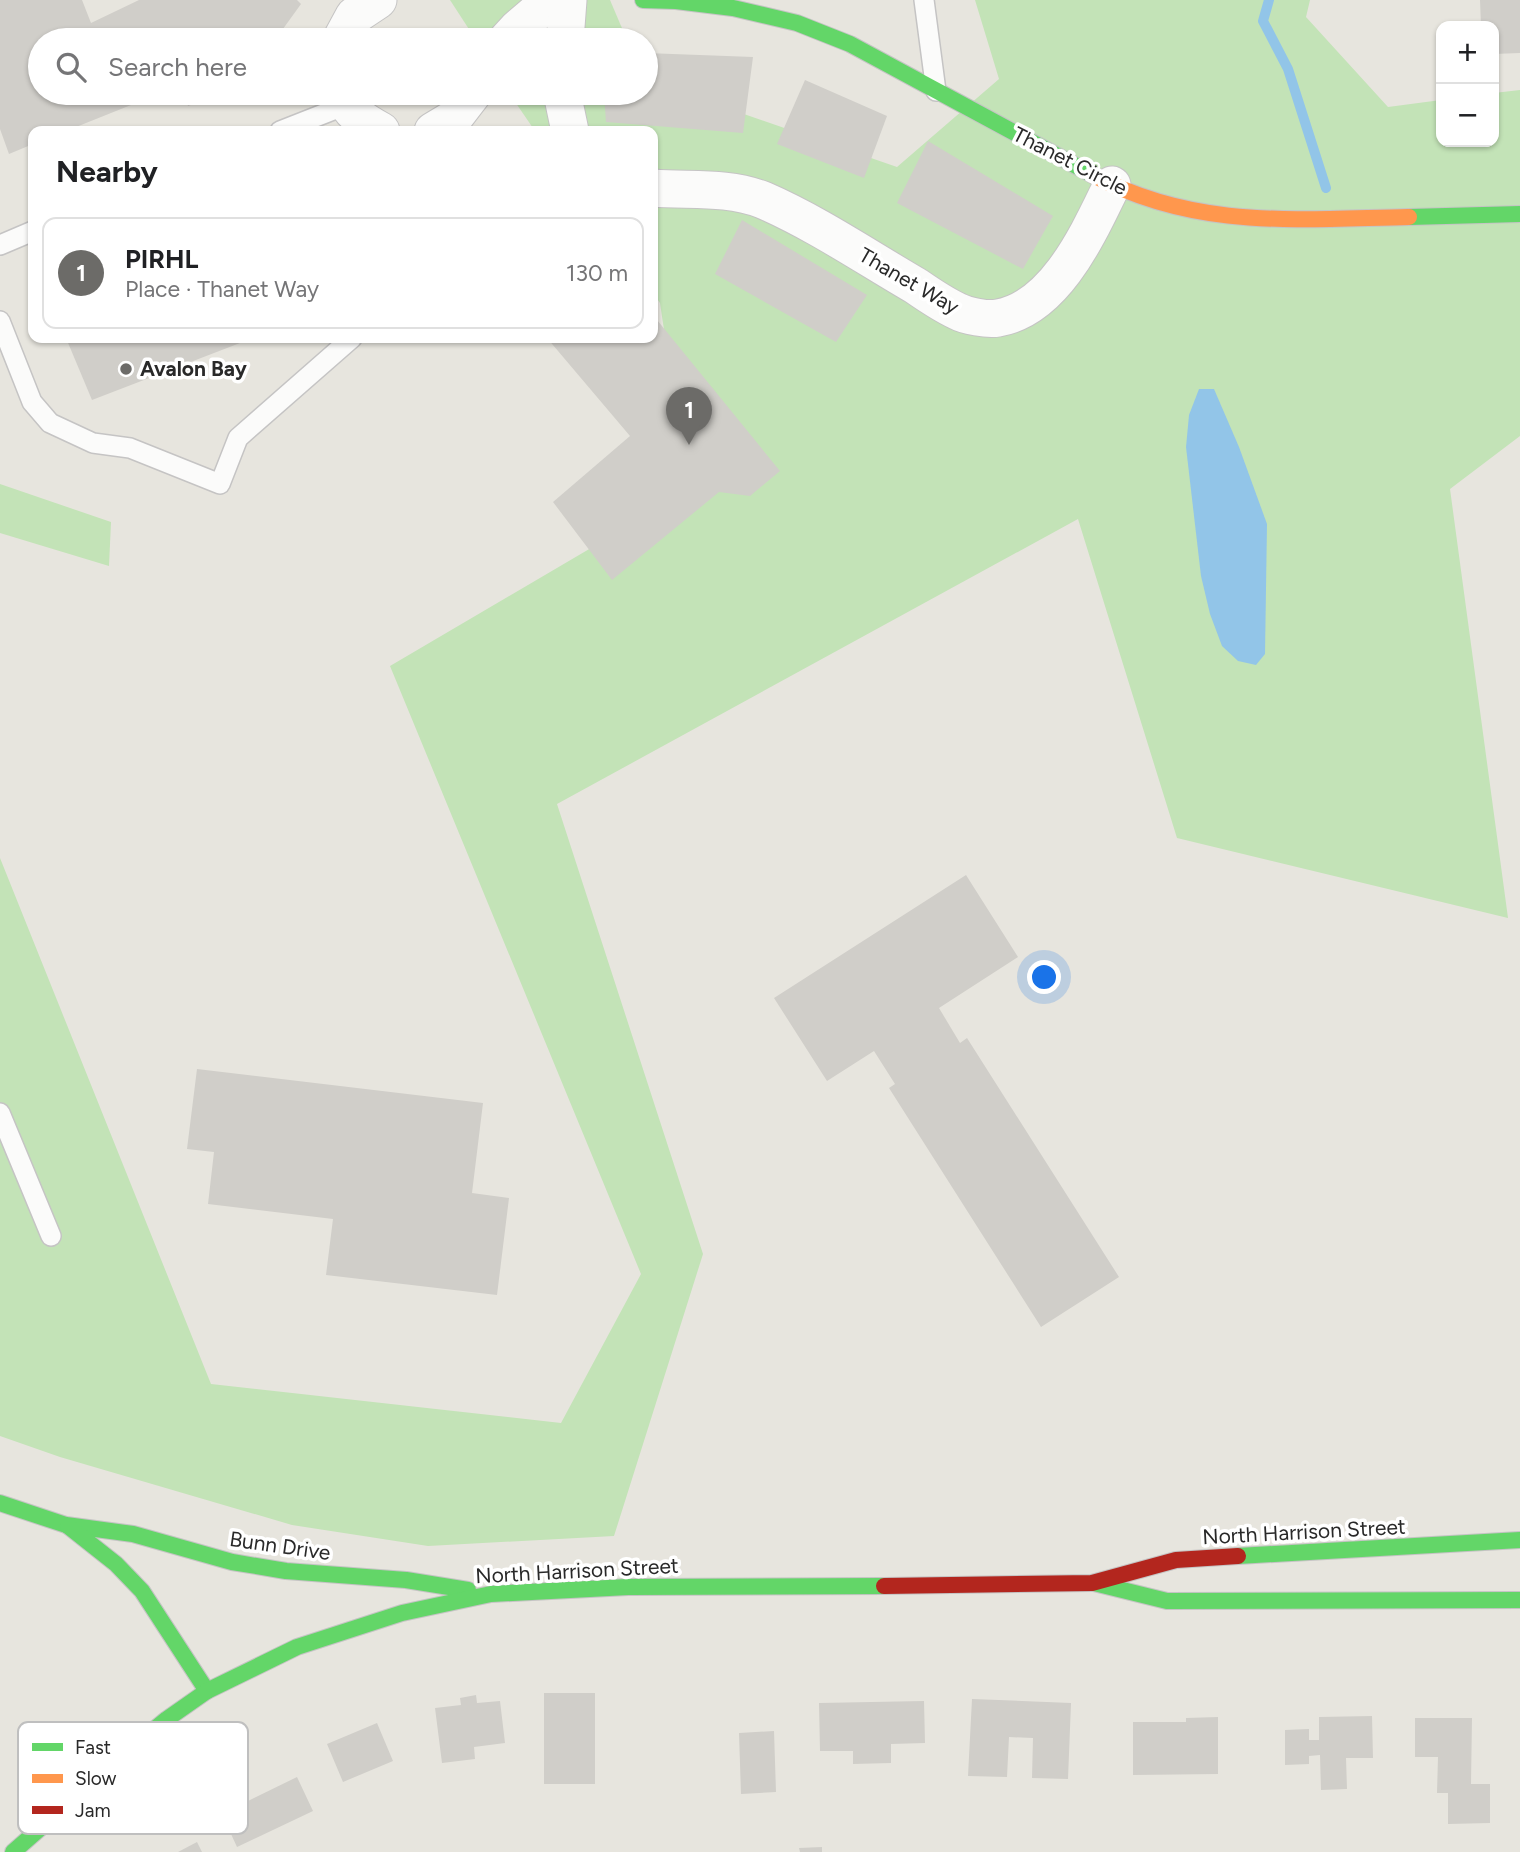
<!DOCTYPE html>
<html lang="en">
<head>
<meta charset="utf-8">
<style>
  :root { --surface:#fff; --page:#f2f2f2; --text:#202124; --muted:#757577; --line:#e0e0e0; --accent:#6c6b68 }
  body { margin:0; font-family:Figtree,sans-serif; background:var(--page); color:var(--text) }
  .controls { position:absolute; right:21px; top:21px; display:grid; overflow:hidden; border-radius:14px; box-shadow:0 2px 5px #0004 }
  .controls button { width:63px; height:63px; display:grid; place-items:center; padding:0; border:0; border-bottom:2px solid var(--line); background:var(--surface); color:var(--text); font:35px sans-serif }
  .you { position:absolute; left:1045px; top:978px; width:24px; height:24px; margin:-18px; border:5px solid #fff; border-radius:50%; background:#1a73e8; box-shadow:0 0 0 10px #1a73e833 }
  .badge { display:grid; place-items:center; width:46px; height:46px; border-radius:50%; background:var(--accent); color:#fff; font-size:23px; font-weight:700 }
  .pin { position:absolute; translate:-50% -58px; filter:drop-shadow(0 2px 4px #0008) }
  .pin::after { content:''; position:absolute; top:37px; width:24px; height:21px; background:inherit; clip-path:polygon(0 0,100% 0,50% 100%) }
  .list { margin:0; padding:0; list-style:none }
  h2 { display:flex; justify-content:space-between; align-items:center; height:91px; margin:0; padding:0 28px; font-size:30px }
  h2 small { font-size:23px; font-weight:400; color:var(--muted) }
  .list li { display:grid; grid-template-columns:46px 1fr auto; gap:21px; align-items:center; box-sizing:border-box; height:112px; margin:0 14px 14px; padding:0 14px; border:2px solid var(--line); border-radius:14px }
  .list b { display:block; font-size:26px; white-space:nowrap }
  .list p { margin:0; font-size:23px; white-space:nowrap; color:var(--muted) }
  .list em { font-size:23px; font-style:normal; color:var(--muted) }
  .icon { flex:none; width:38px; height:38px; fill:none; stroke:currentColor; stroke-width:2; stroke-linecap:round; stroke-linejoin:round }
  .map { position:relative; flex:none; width:1520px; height:1852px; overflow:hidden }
  .search { position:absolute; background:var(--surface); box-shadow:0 2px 5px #0004; left:28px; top:28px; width:630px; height:77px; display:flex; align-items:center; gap:18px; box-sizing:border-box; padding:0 24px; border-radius:38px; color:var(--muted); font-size:26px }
  .panel { position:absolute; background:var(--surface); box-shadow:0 2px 5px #0004; left:28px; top:126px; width:630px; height:217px; border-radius:14px }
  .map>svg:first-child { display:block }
  .green { fill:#c3e3b7 }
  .water { fill:#92c5e8 }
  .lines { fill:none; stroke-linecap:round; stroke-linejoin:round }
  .stream { stroke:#92c5e8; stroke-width:10 }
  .building { fill:#d0cec9 }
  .lane-casing { stroke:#c5c4c4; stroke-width:22 }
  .street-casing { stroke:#c5c4c4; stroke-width:39 }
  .fast-casing { stroke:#c5c4c4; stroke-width:18 }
  .slow-casing { stroke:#c5c4c4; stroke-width:18 }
  .jam-casing { stroke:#c5c4c4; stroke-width:18 }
  .lane { stroke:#fbfbfa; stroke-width:19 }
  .street { stroke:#fbfbfa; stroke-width:37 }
  .fast { stroke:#63d668; stroke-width:16 }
  .slow { stroke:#ff974d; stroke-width:16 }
  .jam { stroke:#b3261e; stroke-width:16 }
  .poi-dot { fill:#6c6b68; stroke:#fff; stroke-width:2.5 }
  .labels { text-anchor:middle; stroke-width:7; stroke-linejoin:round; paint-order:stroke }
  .street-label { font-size:21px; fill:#292929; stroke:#fff }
  .poi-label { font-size:21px; font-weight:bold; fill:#292929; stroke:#fff; text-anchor:start }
  .key { fill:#fff; stroke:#bfbfbf; stroke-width:2 }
  .key-label { font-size:19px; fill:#292929 }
</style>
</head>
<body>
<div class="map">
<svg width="1520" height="1852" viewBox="0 0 1520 1852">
  <rect width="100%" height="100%" fill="#e7e5de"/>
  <g class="green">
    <path d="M 450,0 L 610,0 L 627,40 L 476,40 Z"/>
    <path d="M 975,0 L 1310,0 L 1306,17 L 1388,107 L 1441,100 L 1441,142 L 1494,142 L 1494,93 L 1520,90 L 1520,436 L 1450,489 L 1508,918 L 1177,838 L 1078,519 L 557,804 L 703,1254 L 614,1536 L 428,1546 L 292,1525 L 60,1457 L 0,1436 L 0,858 L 211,1384 L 561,1423 L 641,1274 L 390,666 L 688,491 L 660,303 L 653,293 L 653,131 L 535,131 L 509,93 L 646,93 L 646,80 L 897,167 L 999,79 Z"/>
    <path d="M 0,484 L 111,522 L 109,566 L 0,533 Z"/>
  </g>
  <path class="water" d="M 1199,389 L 1214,389 L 1239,447 L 1267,524 L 1265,654 L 1256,665 L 1238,661 L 1222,646 L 1210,614 L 1201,576 L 1186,447 L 1189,415 Z"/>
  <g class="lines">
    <path class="stream" d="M 1269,0 L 1263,21 L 1288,69 L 1326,188"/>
  </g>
  <g class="building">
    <path d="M 0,0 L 82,0 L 91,23 L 139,0 L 297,0 L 301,4 L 275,40 L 40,40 L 40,93 L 161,93 L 66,131 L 33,131 L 33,144 L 9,154 L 0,129 Z"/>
    <path d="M 1480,0 L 1520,0 L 1520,53 L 1494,54 L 1494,26 L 1481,26 Z"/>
    <path d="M 646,53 L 753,57 L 743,133 L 606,122 L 604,93 L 646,93 Z"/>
    <path d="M 805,80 L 887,116 L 864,178 L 777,144 Z"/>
    <path d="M 184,93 L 223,93 L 188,106 Z"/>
    <path d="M 928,141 L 1053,216 L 1023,269 L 897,203 Z"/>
    <path d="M 742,220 L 867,295 L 836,342 L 715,274 Z"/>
    <path d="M 653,315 L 780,471 L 750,496 L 719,492 L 612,580 L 553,502 L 630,436 L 547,338 L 653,338 Z"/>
    <path d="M 66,338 L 253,338 L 92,400 Z"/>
    <path d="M 966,875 L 1018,957 L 939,1008 L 960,1043 L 967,1038 L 1119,1277 L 1041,1327 L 889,1088 L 895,1084 L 874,1051 L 827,1081 L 774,998 Z"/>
    <path d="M 197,1069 L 483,1103 L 472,1193 L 509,1198 L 497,1295 L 326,1275 L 333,1219 L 208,1204 L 214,1152 L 187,1149 Z"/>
    <rect x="544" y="1693" width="51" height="91"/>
    <path d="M 476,1695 L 477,1703 L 500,1701 L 505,1743 L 474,1747 L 475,1759 L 442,1763 L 435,1708 L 461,1705 L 460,1698 Z"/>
    <path d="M 972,1699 L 1071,1703 L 1068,1779 L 1032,1778 L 1033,1738 L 1009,1737 L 1007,1777 L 968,1776 Z"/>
    <path d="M 924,1701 L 925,1743 L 891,1744 L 891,1763 L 853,1764 L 853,1751 L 820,1751 L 819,1703 Z"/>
    <path d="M 1372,1716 L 1373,1758 L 1346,1758 L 1347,1789 L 1321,1790 L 1320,1755 L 1309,1756 L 1309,1764 L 1285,1765 L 1285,1730 L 1309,1729 L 1309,1740 L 1319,1740 L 1319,1717 Z"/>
    <path d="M 1218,1717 L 1218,1774 L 1133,1775 L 1133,1722 L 1186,1722 L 1186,1718 Z"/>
    <path d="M 1415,1718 L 1472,1718 L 1471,1784 L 1490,1784 L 1490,1823 L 1448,1824 L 1448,1793 L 1437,1793 L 1438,1757 L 1415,1757 Z"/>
    <path d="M 377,1723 L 393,1761 L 343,1782 L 327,1744 Z"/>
    <path d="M 774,1731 L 776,1792 L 741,1794 L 739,1733 Z"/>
    <path d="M 297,1777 L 313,1811 L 237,1847 L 219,1808 L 243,1797 L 246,1802 Z"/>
    <path d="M 197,1842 L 202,1852 L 178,1852 Z"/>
    <path d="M 822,1847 L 822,1852 L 800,1852 L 799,1848 Z"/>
  </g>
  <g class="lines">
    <defs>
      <g id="lane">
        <path d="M 924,0 L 936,91"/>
        <path d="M 280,131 L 346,105"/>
        <path d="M 0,245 L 33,231"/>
        <path d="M 0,321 L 32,402 L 50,423 L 93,443 L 130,448 L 220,484 L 238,438 L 352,338"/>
        <path d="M 0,1113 L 51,1236"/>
      </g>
      <g id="street">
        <path d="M 341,40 L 354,16 L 378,0"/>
        <path d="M 507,40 L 518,28 L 551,0"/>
        <path d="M 565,40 L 568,0"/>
        <path d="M 342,93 C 349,113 363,121 381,131"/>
        <path d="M 562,93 L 570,131"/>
        <path d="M 433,131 L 453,119 L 473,93"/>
        <path d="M 653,188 C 690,191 727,186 763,200 C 816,223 866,257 916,286 C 929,295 942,304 957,311 C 966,316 988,320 998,318 C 1056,308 1089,232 1112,185"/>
      </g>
      <g id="fast">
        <path d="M 643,0 L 676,1 L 733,8 L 797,23 L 850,44 L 1093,175"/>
        <path d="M 1409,217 L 1520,214"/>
        <path d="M 0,1503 L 66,1525 L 133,1534 L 232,1562 L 286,1571 L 406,1580 L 468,1590"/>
        <path d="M 68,1526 L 116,1564 L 142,1591 L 207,1691"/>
        <path d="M 1238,1556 L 1520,1540"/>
        <path d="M 1094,1583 L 1167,1601 L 1520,1600"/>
        <path d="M 13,1852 L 126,1753 L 167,1719 L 207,1691 L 297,1647 L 402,1613 L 491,1594 L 628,1587 L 884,1586"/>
      </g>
      <path id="slow" d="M 1093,175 C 1196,230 1297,219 1409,217"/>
      <path id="jam" d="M 884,1586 L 1092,1583 L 1176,1560 L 1238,1556"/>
    </defs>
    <use href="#lane" class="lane-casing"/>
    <use href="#street" class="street-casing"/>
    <use href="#fast" class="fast-casing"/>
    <use href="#slow" class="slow-casing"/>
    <use href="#jam" class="jam-casing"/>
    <use href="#lane" class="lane"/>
    <use href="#street" class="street"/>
    <use href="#fast" class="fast"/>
    <use href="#slow" class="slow"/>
    <use href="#jam" class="jam"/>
  </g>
  <circle class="poi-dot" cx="126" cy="369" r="7"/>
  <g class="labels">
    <g class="street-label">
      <text transform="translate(1070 161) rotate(27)" y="7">Thanet Circle</text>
      <text transform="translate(909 281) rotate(30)" y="7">Thanet Way</text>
      <text transform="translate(1304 1532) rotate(-3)" y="7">North Harrison Street</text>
      <text transform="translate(280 1546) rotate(8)" y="7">Bunn Drive</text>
      <text transform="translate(577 1571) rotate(-3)" y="7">North Harrison Street</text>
    </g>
    <g class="poi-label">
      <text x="140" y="376">Avalon Bay</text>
    </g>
  </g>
  <rect x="18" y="1722" width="230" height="112" rx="10" class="key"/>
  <rect x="32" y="1743" width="31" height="8" fill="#63d668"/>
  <rect x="32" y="1774" width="31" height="9" fill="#ff974d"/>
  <rect x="32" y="1806" width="31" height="8" fill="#b3261e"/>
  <g class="key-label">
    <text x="75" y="1754">Fast</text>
    <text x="75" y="1785">Slow</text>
    <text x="75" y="1817">Jam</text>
  </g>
</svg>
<div class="controls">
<button>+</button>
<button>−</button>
</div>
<div class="you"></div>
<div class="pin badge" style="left:689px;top:445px">1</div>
<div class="search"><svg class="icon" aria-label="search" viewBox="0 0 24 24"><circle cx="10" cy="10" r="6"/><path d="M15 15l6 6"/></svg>Search here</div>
<section class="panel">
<h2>Nearby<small></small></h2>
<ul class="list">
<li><span class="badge">1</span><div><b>PIRHL</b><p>Place · Thanet Way</p></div><em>130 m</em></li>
</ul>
</section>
</div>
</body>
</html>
